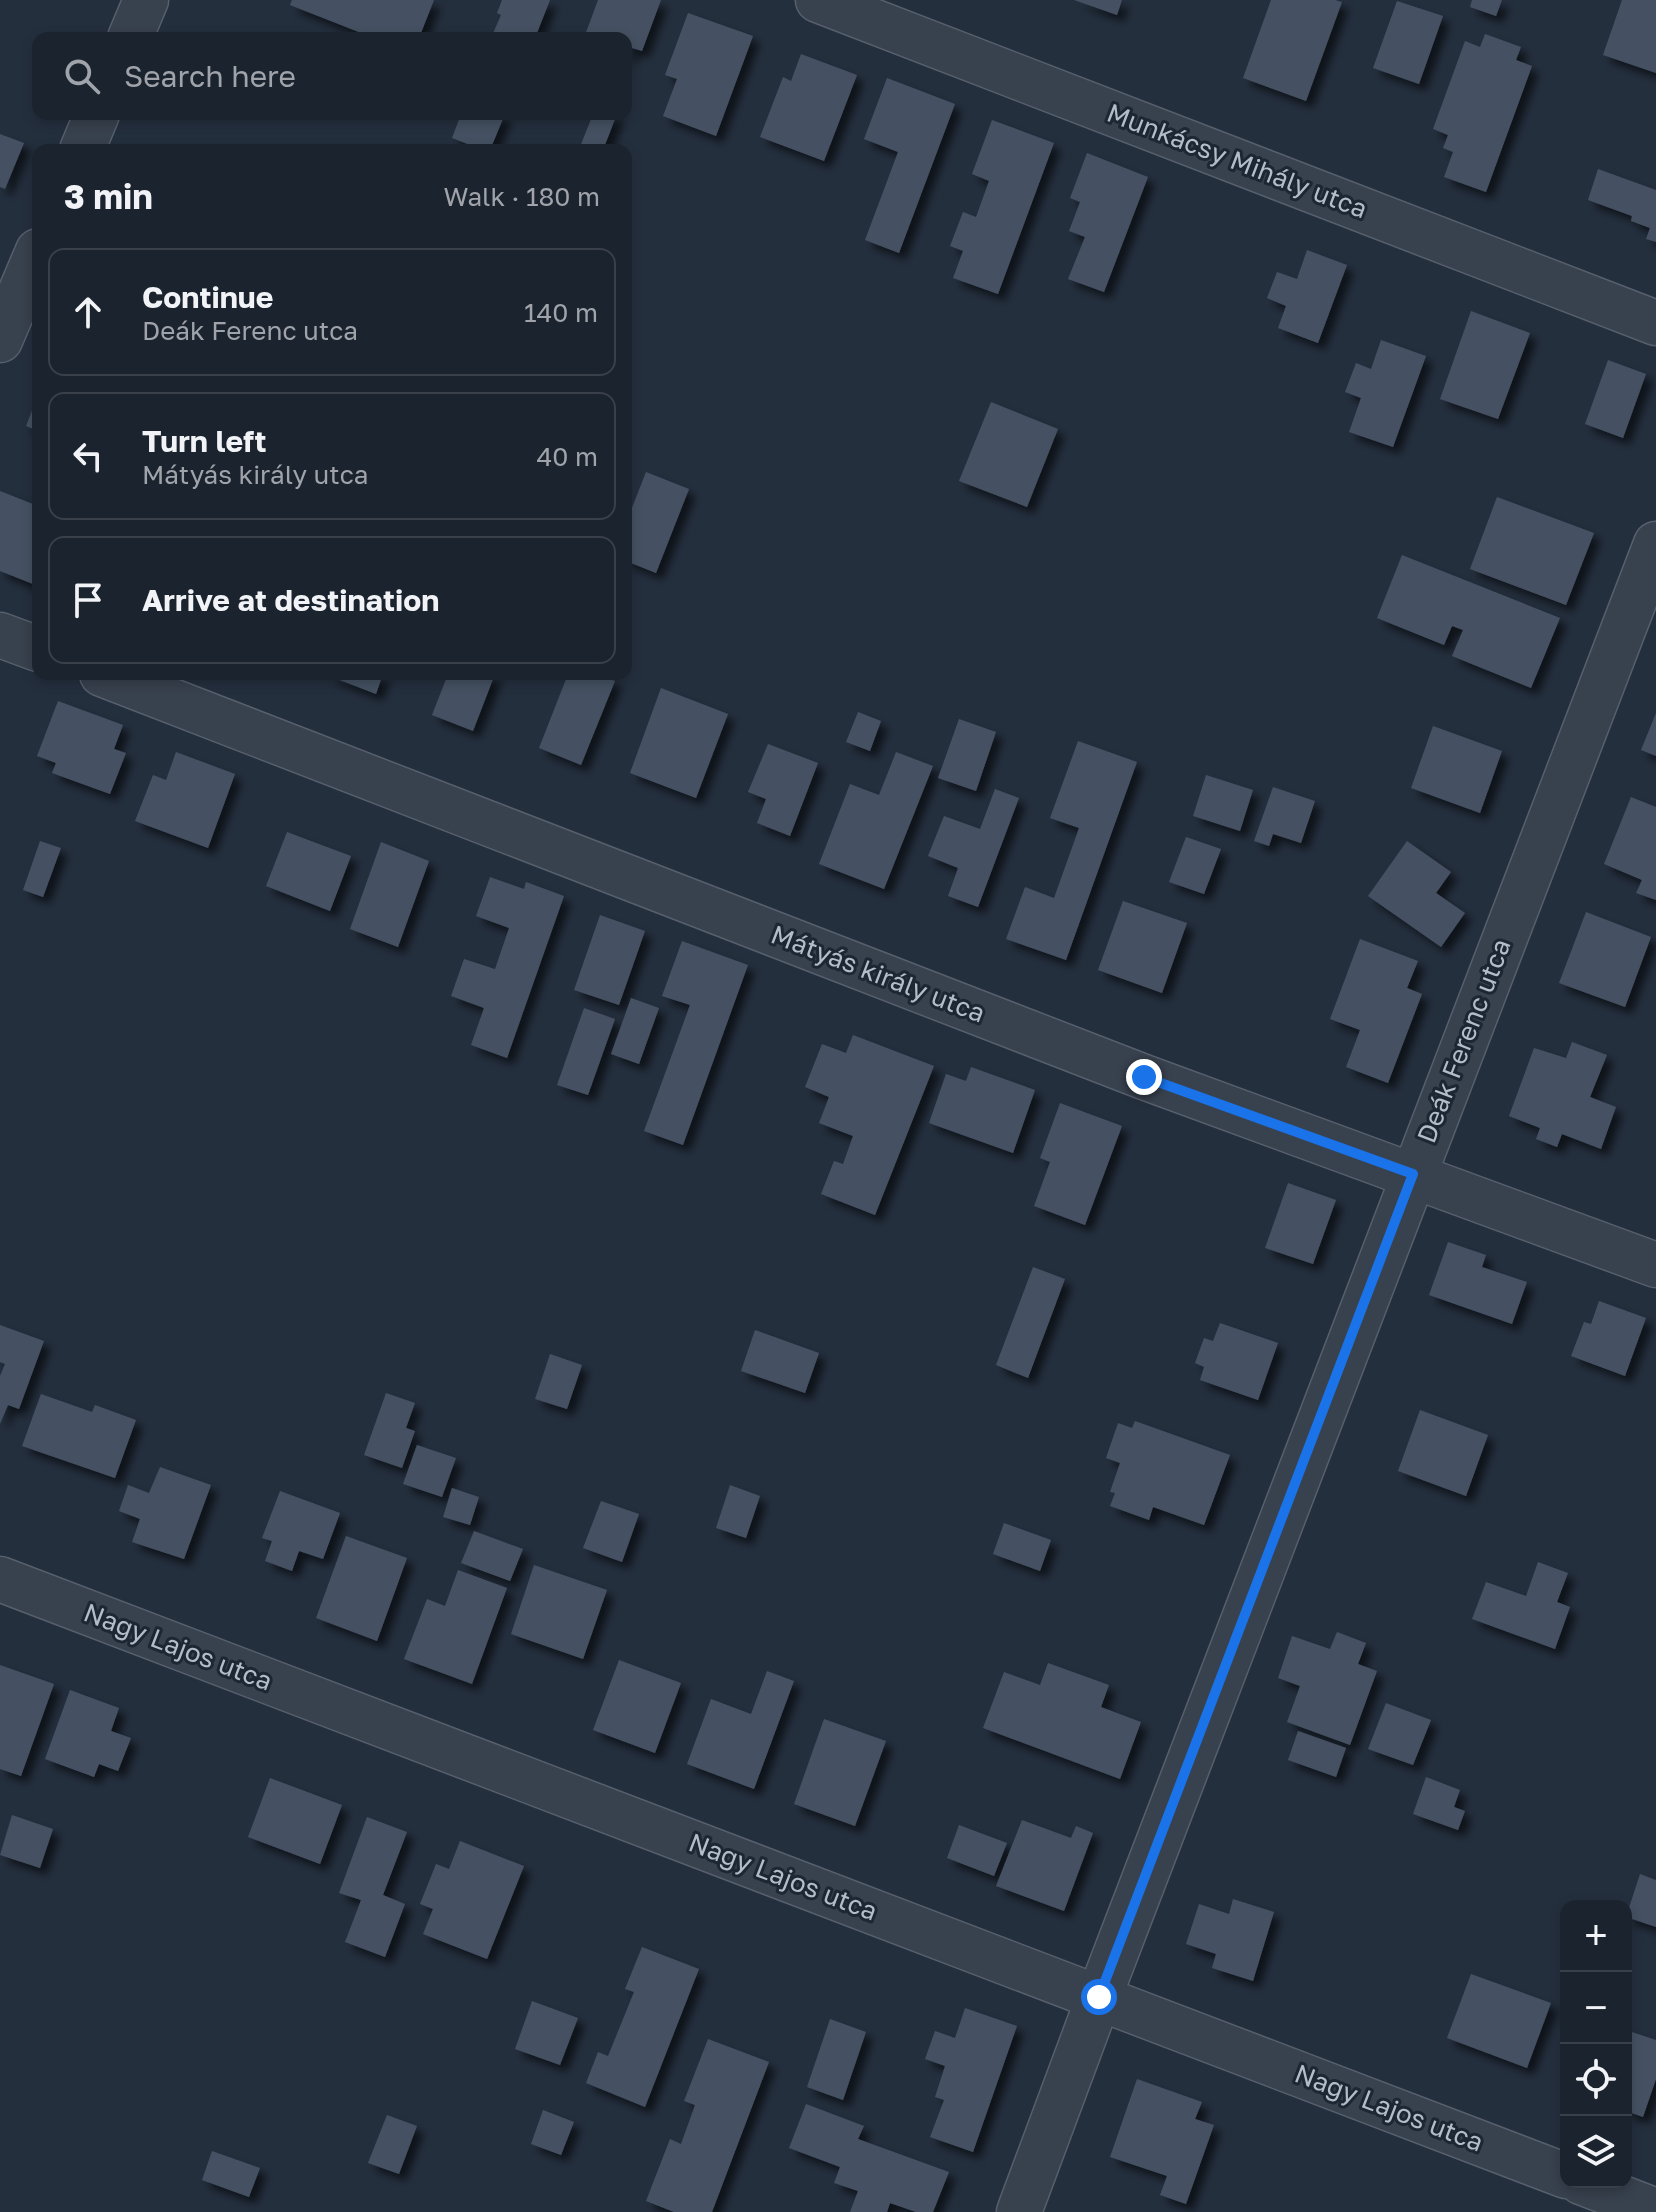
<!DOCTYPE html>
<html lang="en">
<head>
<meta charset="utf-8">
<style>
  :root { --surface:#1b232e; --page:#242b36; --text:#f1f3f6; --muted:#a0a4aa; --line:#39404a }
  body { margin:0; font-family:"Golos Text",sans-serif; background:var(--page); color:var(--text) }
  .controls { position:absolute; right:24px; bottom:24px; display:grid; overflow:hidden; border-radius:16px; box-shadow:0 4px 12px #0003 }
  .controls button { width:72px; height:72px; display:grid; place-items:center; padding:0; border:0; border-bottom:2px solid var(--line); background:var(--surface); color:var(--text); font:40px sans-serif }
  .stop { position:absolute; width:24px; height:24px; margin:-18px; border:6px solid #1a73e8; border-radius:50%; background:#fff }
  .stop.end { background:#1a73e8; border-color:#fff; box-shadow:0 2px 8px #0008 }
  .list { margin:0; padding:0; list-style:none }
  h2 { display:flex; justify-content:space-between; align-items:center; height:104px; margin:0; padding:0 32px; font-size:34px }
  h2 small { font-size:26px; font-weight:400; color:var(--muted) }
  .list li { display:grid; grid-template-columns:52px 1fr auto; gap:24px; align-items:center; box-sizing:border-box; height:128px; margin:0 16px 16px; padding:0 16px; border:2px solid var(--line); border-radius:16px }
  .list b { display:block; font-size:30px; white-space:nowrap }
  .list p { margin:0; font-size:26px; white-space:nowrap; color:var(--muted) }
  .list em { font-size:26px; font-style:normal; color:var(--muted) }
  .icon { flex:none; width:44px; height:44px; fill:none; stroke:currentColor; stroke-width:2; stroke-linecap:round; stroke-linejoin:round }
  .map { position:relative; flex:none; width:1656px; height:2212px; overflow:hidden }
  .search { position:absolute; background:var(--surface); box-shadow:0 4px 12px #0003; left:32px; top:32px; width:600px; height:88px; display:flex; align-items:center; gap:20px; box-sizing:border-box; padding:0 28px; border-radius:16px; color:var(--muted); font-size:30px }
  .panel { position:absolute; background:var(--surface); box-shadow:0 4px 12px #0003; left:32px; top:144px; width:600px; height:536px; border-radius:16px }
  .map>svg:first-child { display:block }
  .building { fill:#455162; filter:url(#shadow) }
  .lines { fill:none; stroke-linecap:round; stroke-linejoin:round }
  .minor-casing { stroke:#565f6c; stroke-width:47 }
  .minor { stroke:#38414e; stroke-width:44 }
  .route { stroke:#1a73e8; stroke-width:10 }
  .labels { text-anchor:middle; stroke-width:6; stroke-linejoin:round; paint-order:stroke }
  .street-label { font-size:26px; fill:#b4bcc9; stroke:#1d2633 }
</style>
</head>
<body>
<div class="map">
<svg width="1656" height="2212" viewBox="0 0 1656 2212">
  <defs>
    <filter id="shadow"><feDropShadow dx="7" dy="7" stdDeviation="4" flood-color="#0009"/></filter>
  </defs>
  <rect width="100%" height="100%" fill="#242f3e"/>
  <g class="building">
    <path d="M 292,0 L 434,0 L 419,38 L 374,38 L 290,5 Z"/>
    <path d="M 502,0 L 550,0 L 535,38 L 491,38 L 501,15 L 497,13 Z"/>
    <path d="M 598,0 L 661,0 L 642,51 L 632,48 L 626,63 L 626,38 L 584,38 Z"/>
    <path d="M 1074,0 L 1122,0 L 1117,15 Z"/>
    <path d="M 1271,0 L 1335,0 L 1342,2 L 1306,101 L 1243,78 Z"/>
    <path d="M 1472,0 L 1502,0 L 1496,16 L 1470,7 Z"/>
    <path d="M 1622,0 L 1656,0 L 1656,73 L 1603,55 Z"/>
    <path d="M 1397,1 L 1443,16 L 1419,84 L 1373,68 Z"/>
    <path d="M 688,13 L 753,36 L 716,136 L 663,116 L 677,79 L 665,75 Z"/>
    <path d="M 1485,34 L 1521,47 L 1516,60 L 1532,66 L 1486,192 L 1444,177 L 1453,152 L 1443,148 L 1448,135 L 1433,129 L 1465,41 L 1480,47 Z"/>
    <path d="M 801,54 L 857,75 L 824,161 L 760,137 L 783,77 L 791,81 Z"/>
    <path d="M 887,78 L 955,104 L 899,253 L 865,240 L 898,152 L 864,139 Z"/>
    <path d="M 461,114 L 505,114 L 490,150 L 483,150 L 452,138 Z"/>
    <path d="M 593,114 L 617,114 L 603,150 L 580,147 Z"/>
    <path d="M 992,120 L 1054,143 L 998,294 L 953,278 L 963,251 L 950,246 L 963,212 L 976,217 L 989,181 L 972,174 Z"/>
    <path d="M 0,134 L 24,143 L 5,189 L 0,187 Z"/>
    <path d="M 1087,153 L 1148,177 L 1104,292 L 1068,279 L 1085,237 L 1069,231 L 1080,202 L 1070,198 Z"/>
    <path d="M 1598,169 L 1656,190 L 1656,242 L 1646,239 L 1650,228 L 1631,221 L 1632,216 L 1588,200 Z"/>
    <path d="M 1307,250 L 1347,265 L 1318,343 L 1278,328 L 1286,306 L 1267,298 L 1277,272 L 1297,279 Z"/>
    <path d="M 1471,311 L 1530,333 L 1498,419 L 1440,399 Z"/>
    <path d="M 1381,340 L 1426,356 L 1393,447 L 1349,432 L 1361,398 L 1345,392 L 1356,363 L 1371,369 Z"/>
    <path d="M 1608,360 L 1646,374 L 1623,438 L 1585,424 Z"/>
    <path d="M 38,395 L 38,431 L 26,426 Z"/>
    <path d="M 991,402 L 1058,429 L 1027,507 L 959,481 Z"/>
    <path d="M 646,472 L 689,489 L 656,573 L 626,561 L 626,523 Z"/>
    <path d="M 0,491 L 38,506 L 38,586 L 0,571 Z"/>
    <path d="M 1497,497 L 1594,533 L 1566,605 L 1470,569 Z"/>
    <path d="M 1402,555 L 1560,618 L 1531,688 L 1452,656 L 1463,630 L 1452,626 L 1444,645 L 1377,618 Z"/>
    <path d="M 324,674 L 383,674 L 376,694 Z"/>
    <path d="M 448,674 L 495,674 L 473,731 L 432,715 Z"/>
    <path d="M 568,674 L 597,674 L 615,681 L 581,765 L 539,748 Z"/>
    <path d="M 661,688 L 728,714 L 696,798 L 630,773 Z"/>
    <path d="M 58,701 L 123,725 L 114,749 L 126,753 L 110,794 L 52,773 L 56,763 L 37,756 Z"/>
    <path d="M 858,712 L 881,721 L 870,751 L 846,742 Z"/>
    <path d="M 1656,713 L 1656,756 L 1641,750 Z"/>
    <path d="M 959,719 L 996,732 L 976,791 L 938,778 Z"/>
    <path d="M 1433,726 L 1502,751 L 1480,813 L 1411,788 Z"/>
    <path d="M 1078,741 L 1137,762 L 1066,960 L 1006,939 L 1025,887 L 1054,898 L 1079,828 L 1050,818 Z"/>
    <path d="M 768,744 L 818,763 L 790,836 L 757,823 L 766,799 L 748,792 Z"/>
    <path d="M 176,752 L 235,774 L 208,848 L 135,821 L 153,775 L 166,780 Z"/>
    <path d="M 896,752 L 933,766 L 884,889 L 819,864 L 850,784 L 879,795 Z"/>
    <path d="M 1206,775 L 1253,790 L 1240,831 L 1193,816 Z"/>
    <path d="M 1273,787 L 1315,801 L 1301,843 L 1273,834 L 1269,846 L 1254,841 Z"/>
    <path d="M 995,789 L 1019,798 L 978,907 L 948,896 L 958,868 L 928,856 L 944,816 L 980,829 Z"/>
    <path d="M 1631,797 L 1656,807 L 1656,900 L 1636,893 L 1642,880 L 1604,864 Z"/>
    <path d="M 287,832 L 351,856 L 330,911 L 266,886 Z"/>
    <path d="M 1186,837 L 1221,849 L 1204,894 L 1169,882 Z"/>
    <path d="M 40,841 L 61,848 L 43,897 L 23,890 Z"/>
    <path d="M 1407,841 L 1451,872 L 1436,893 L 1465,913 L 1441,947 L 1368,896 Z"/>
    <path d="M 381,842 L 429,861 L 398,947 L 350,929 Z"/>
    <path d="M 490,877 L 524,889 L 526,882 L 564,896 L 507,1058 L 471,1045 L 484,1008 L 451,996 L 464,959 L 495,969 L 509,928 L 476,916 Z"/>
    <path d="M 1123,901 L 1187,923 L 1162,993 L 1098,970 Z"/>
    <path d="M 1586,912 L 1651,937 L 1625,1007 L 1559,983 Z"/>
    <path d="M 600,915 L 645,931 L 619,1005 L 574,990 Z"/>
    <path d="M 1360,939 L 1418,961 L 1407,988 L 1422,994 L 1388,1083 L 1346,1067 L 1360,1030 L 1330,1019 Z"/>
    <path d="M 682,941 L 748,965 L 683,1145 L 644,1131 L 690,1005 L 662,996 Z"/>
    <path d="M 631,998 L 659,1008 L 639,1064 L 611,1054 Z"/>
    <path d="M 584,1008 L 615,1019 L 588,1095 L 557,1085 Z"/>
    <path d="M 853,1035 L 934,1066 L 875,1215 L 821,1194 L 834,1161 L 843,1164 L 853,1136 L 819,1123 L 829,1097 L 805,1087 L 822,1044 L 846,1053 Z"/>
    <path d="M 1572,1042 L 1607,1055 L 1590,1097 L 1616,1107 L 1601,1149 L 1562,1134 L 1557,1147 L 1536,1139 L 1540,1128 L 1509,1116 L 1534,1048 L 1566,1058 Z"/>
    <path d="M 971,1067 L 1035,1090 L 1013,1153 L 929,1123 L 946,1074 L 966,1081 Z"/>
    <path d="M 1060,1103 L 1122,1126 L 1085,1225 L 1034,1206 L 1050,1162 L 1040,1158 Z"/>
    <path d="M 1288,1183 L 1336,1200 L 1313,1264 L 1265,1248 Z"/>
    <path d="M 1448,1242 L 1486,1255 L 1482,1267 L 1527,1282 L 1512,1324 L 1429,1295 Z"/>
    <path d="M 1033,1267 L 1065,1279 L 1028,1378 L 996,1365 Z"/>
    <path d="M 1599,1301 L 1646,1318 L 1625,1376 L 1571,1356 L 1584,1322 L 1591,1324 Z"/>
    <path d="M 1220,1323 L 1278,1343 L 1258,1400 L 1200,1380 L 1204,1367 L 1195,1363 L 1204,1338 L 1213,1341 Z"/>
    <path d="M 0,1325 L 44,1341 L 19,1409 L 8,1405 L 0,1424 L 0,1376 L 5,1364 L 0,1362 Z"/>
    <path d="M 755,1330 L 819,1353 L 805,1393 L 741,1371 Z"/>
    <path d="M 550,1354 L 582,1365 L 567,1409 L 535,1399 Z"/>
    <path d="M 386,1393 L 415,1403 L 406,1428 L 415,1431 L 402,1468 L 364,1455 Z"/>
    <path d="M 41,1394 L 92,1412 L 95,1405 L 136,1420 L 115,1478 L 22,1446 Z"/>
    <path d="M 1420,1410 L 1488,1435 L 1466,1496 L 1398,1471 Z"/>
    <path d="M 1135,1421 L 1230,1455 L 1204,1525 L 1153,1507 L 1149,1520 L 1110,1506 L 1115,1493 L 1110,1492 L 1120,1463 L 1106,1458 L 1118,1423 L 1132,1428 Z"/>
    <path d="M 417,1445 L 456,1458 L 442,1497 L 403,1484 Z"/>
    <path d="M 160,1467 L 211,1485 L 184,1559 L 132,1542 L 140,1519 L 119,1511 L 128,1485 L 149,1493 Z"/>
    <path d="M 730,1485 L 760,1496 L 746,1538 L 716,1528 Z"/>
    <path d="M 452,1488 L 479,1497 L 470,1525 L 443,1517 Z"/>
    <path d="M 280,1491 L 340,1513 L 323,1559 L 299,1551 L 292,1571 L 265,1561 L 272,1541 L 262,1538 Z"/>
    <path d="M 601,1501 L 639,1514 L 622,1562 L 583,1548 Z"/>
    <path d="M 1004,1523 L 1051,1540 L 1040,1571 L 993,1554 Z"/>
    <path d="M 474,1531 L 523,1549 L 510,1581 L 461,1563 Z"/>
    <path d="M 346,1536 L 407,1558 L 377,1641 L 316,1618 Z"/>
    <path d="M 1538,1562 L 1568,1573 L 1557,1602 L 1570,1607 L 1555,1649 L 1472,1619 L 1486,1582 L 1526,1596 Z"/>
    <path d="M 534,1565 L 607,1590 L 583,1659 L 511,1634 Z"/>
    <path d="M 458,1570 L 507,1588 L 472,1684 L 404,1659 L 427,1599 L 445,1606 Z"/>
    <path d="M 1337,1632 L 1366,1643 L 1358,1664 L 1377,1671 L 1350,1745 L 1287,1722 L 1300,1686 L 1278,1678 L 1292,1636 L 1330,1649 Z"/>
    <path d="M 619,1660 L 681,1683 L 655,1753 L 593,1730 Z"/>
    <path d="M 1048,1663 L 1109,1685 L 1101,1707 L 1141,1722 L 1120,1779 L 983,1728 L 1004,1672 L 1040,1685 Z"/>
    <path d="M 0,1665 L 54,1684 L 21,1776 L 0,1769 Z"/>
    <path d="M 767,1671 L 794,1681 L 754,1789 L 687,1764 L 711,1699 L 751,1714 Z"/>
    <path d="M 70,1690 L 119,1708 L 111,1731 L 131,1738 L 118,1771 L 99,1764 L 94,1777 L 45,1759 Z"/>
    <path d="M 1386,1703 L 1431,1720 L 1413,1765 L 1368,1749 Z"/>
    <path d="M 824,1719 L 886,1741 L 855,1826 L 794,1804 Z"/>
    <path d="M 1298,1731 L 1346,1748 L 1336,1777 L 1288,1760 Z"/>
    <path d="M 1426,1777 L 1460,1790 L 1454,1807 L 1465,1811 L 1458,1830 L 1413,1814 Z"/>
    <path d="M 270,1778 L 342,1805 L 320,1864 L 248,1837 Z"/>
    <path d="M 12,1815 L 53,1829 L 40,1868 L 0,1855 Z"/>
    <path d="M 367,1817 L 407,1832 L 383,1895 L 405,1904 L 385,1957 L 345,1942 L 361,1900 L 339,1893 Z"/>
    <path d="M 1022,1820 L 1071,1838 L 1076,1826 L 1093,1833 L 1064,1911 L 996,1886 Z"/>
    <path d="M 959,1825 L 1007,1843 L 994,1876 L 947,1858 Z"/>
    <path d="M 460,1841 L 524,1866 L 487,1959 L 423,1934 L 433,1909 L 420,1904 L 436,1864 L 449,1869 Z"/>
    <path d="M 1640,1874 L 1656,1880 L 1656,1927 L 1626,1917 Z"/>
    <path d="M 1233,1899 L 1274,1912 L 1253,1981 L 1212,1968 L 1216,1954 L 1186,1944 L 1199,1904 L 1229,1914 Z"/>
    <path d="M 642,1947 L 699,1969 L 645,2107 L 586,2083 L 598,2052 L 608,2056 L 634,1992 L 625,1989 Z"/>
    <path d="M 1471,1974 L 1551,2003 L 1527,2068 L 1447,2038 Z"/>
    <path d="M 532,2001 L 578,2018 L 560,2065 L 515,2049 Z"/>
    <path d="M 965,2008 L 1017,2026 L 973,2152 L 930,2137 L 944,2100 L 935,2097 L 945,2066 L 925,2059 L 935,2031 L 955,2038 Z"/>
    <path d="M 830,2019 L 866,2032 L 843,2100 L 807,2087 Z"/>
    <path d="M 1626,2030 L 1656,2040 L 1656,2079 L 1643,2117 L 1626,2111 Z"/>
    <path d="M 708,2039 L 769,2062 L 712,2212 L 674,2212 L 646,2201 L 670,2139 L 681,2144 L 695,2105 L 684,2101 Z"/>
    <path d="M 1137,2079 L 1202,2102 L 1195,2119 L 1214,2125 L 1186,2204 L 1160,2195 L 1167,2176 L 1110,2157 Z"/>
    <path d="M 806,2104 L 864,2126 L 858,2139 L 949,2172 L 933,2212 L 916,2212 L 890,2203 L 887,2212 L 850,2212 L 858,2191 L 834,2183 L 840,2167 L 789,2148 Z"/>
    <path d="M 543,2110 L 574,2122 L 561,2155 L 531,2144 Z"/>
    <path d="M 387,2115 L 417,2126 L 399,2174 L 368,2163 Z"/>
    <path d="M 212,2151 L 260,2168 L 249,2197 L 202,2180 Z"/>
  </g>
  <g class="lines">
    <defs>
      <g id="minor">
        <path d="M 818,0 L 1656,323"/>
        <path d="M 130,38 L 146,0"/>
        <path d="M 82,150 L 97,114"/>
        <path d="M 0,340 L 38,251"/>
        <path d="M 0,635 L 38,649"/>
        <path d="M 102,674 L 1144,1077 L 1656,1265"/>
        <path d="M 0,1579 L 1566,2176"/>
        <path d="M 1581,2182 L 1656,2211"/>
        <path d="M 1019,2212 L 1099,1997 L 1656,544"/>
      </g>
    </defs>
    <use href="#minor" class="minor-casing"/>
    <use href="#minor" class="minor"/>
  </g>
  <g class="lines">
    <path class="route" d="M 1099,1997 L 1413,1174 L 1144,1077"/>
  </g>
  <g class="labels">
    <g class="street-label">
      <text transform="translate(1237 161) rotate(21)" y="9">Munkácsy Mihály utca</text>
      <text transform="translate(878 974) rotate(21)" y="9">Mátyás király utca</text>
      <text transform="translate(1464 1041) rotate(-69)" y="9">Deák Ferenc utca</text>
      <text transform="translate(178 1647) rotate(21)" y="9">Nagy Lajos utca</text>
      <text transform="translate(783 1877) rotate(21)" y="9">Nagy Lajos utca</text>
      <text transform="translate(1389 2108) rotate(21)" y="9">Nagy Lajos utca</text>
    </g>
  </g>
</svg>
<div class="controls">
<button>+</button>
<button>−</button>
<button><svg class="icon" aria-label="locate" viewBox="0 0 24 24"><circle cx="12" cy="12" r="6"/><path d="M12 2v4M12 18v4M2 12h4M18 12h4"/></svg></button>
<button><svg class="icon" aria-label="layers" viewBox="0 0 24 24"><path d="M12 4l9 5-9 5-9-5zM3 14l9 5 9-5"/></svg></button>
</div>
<div class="stop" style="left:1099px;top:1997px"></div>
<div class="stop end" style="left:1144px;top:1077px"></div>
<div class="search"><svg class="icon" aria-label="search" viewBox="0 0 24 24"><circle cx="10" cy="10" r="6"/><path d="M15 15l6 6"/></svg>Search here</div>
<section class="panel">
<h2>3 min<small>Walk · 180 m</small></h2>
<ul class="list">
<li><svg class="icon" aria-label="ahead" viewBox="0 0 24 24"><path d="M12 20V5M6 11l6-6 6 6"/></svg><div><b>Continue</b><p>Deák Ferenc utca</p></div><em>140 m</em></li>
<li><svg class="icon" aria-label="left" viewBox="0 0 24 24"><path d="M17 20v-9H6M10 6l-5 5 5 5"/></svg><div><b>Turn left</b><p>Mátyás király utca</p></div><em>40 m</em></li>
<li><svg class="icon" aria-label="arrive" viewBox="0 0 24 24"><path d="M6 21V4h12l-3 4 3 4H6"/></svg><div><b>Arrive at destination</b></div></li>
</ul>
</section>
</div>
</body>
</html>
